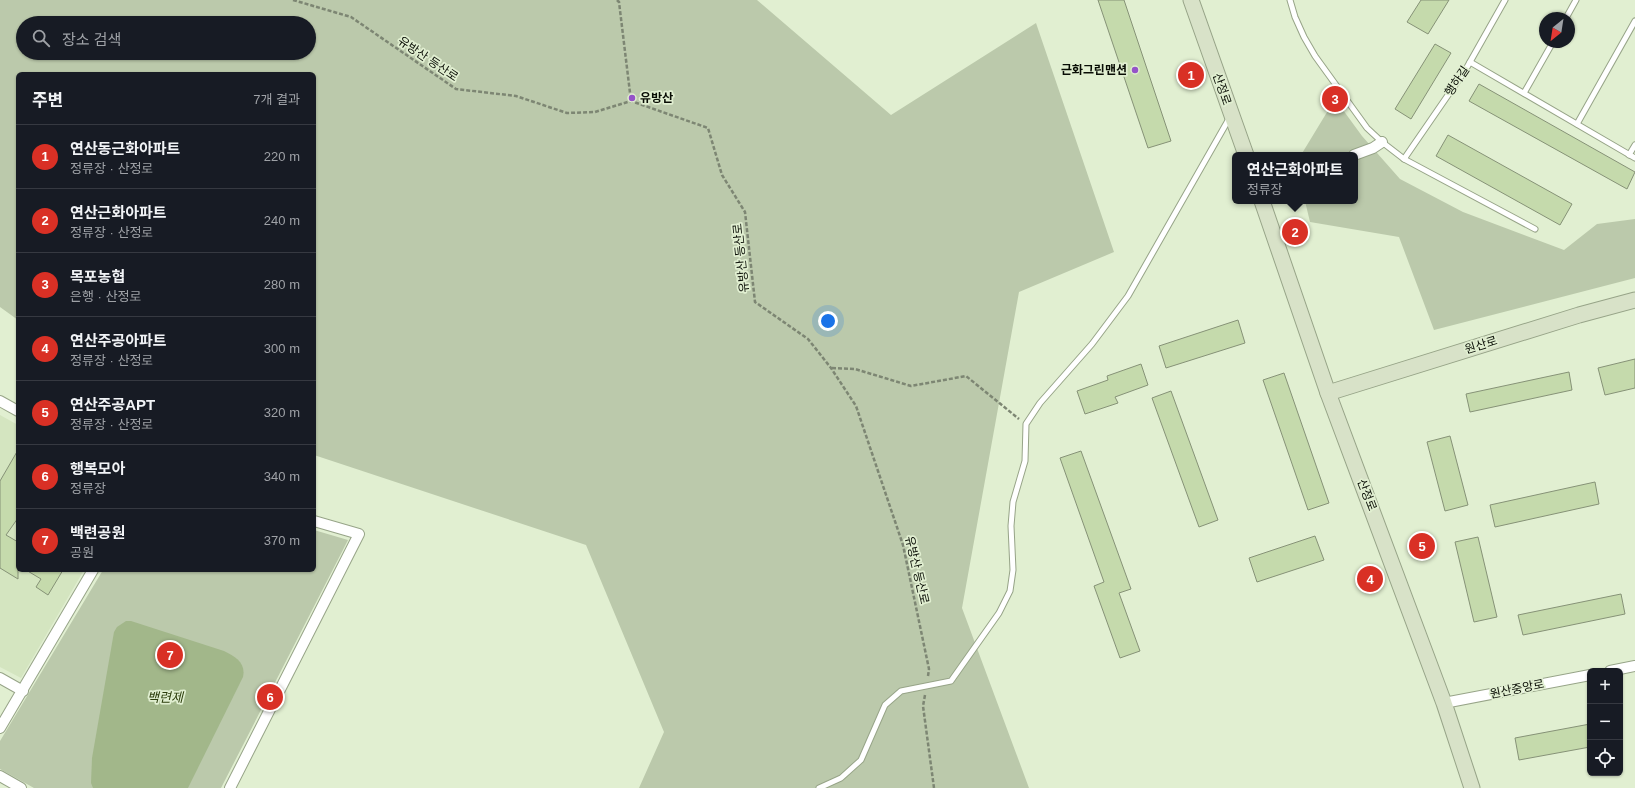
<!DOCTYPE html>
<html lang="ko">
<head>
<meta charset="utf-8">
<style>
  :root { --surface:#171b24; --page:#20242c; --text:#f1f3f6; --muted:#9ea1a6; --line:#363941; --accent:#d93025 }
  body { margin:0; font-family:Helvetica,"Noto Sans KR",sans-serif; background:var(--page); color:var(--text) }
  .controls { position:absolute; right:12px; bottom:12px; display:grid; overflow:hidden; border-radius:6px; box-shadow:0 1px 3px #0004 }
  .controls button { width:36px; height:36px; display:grid; place-items:center; padding:0; border:0; border-bottom:1px solid var(--line); background:var(--surface); color:var(--text); font:20px sans-serif }
  .compass { position:absolute; left:1539px; top:12px; width:36px; height:36px; border-radius:50%; background:var(--surface); box-shadow:0 1px 3px #0004; rotate:210deg }
  .you { position:absolute; left:828px; top:321px; width:14px; height:14px; margin:-10px; border:3px solid #fff; border-radius:50%; background:#1a73e8; box-shadow:0 0 0 6px #1a73e833 }
  .badge { display:grid; place-items:center; width:26px; height:26px; border-radius:50%; background:var(--accent); color:#fff; font-size:13px; font-weight:700 }
  .pin { position:absolute; translate:-50% -50%; border:2px solid #fff; box-shadow:0 1px 4px #0006 }
  .popup { position:absolute; left:1232px; top:152px; width:126px; height:52px; box-sizing:border-box; display:grid; place-content:center; border-radius:6px; background:var(--surface); filter:drop-shadow(0 1px 3px #0005); font-size:13px; white-space:nowrap; color:var(--muted) }
  .popup b { font-size:15px; color:var(--text) }
  .popup::after { content:''; position:absolute; left:50%; top:100%; margin-left:-8px; border:8px solid transparent; border-top-color:var(--surface) }
  .list { margin:0; padding:0; list-style:none }
  h2 { display:flex; justify-content:space-between; align-items:center; height:52px; margin:0; padding:0 16px; font-size:17px }
  h2 small { font-size:13px; font-weight:400; color:var(--muted) }
  .list li { display:grid; grid-template-columns:26px 1fr auto; gap:12px; align-items:center; box-sizing:border-box; height:64px; padding:0 16px; border-top:1px solid var(--line) }
  .list b { display:block; font-size:15px; white-space:nowrap }
  .list p { margin:0; font-size:13px; white-space:nowrap; color:var(--muted) }
  .list em { font-size:13px; font-style:normal; color:var(--muted) }
  .icon { flex:none; width:22px; height:22px; fill:none; stroke:currentColor; stroke-width:2; stroke-linecap:round; stroke-linejoin:round }
  .map { position:relative; flex:none; width:1635px; height:788px; overflow:hidden }
  .search { position:absolute; background:var(--surface); box-shadow:0 1px 3px #0004; left:16px; top:16px; width:300px; height:44px; display:flex; align-items:center; gap:10px; box-sizing:border-box; padding:0 14px; border-radius:22px; color:var(--muted); font-size:15px }
  .panel { position:absolute; background:var(--surface); box-shadow:0 1px 3px #0004; left:16px; top:72px; width:300px; height:500px; border-radius:6px }
  .map>svg:first-child { display:block }
  .built { fill:#d4e5c0 }
  .green { fill:#bbc9ab; fill-rule:evenodd }
  .water { fill:#a2b78a }
  .building { fill:#c5daac; stroke:#869277 }
  .lines { fill:none; stroke-linecap:round; stroke-linejoin:round }
  .lane-casing { stroke:#97a488; stroke-width:7 }
  .street-casing { stroke:#97a488; stroke-width:12 }
  .secondary-casing { stroke:#97a488; stroke-width:17 }
  .path { stroke:#7d8673; stroke-width:2.5; stroke-dasharray:4 2; stroke-linecap:butt }
  .lane { stroke:#fff; stroke-width:5 }
  .street { stroke:#fff; stroke-width:10 }
  .secondary { stroke:#d8e2c8; stroke-width:15 }
  .poi-dot { fill:#9553c8; stroke:#e1efd1; stroke-width:1.5 }
  .labels { text-anchor:middle; stroke-width:3.5; stroke-linejoin:round; paint-order:stroke }
  .street-label { font-size:12px; fill:#090d05; stroke:#e1efd1 }
  .poi-label { font-size:12px; font-weight:bold; fill:#090d05; stroke:#e1efd1; text-anchor:end }
  .water-label { font-size:13px; font-style:italic; fill:#2c3e0c; stroke:#e1efd1 }
</style>
</head>
<body>
<div class="map">
<svg width="1635" height="788" viewBox="0 0 1635 788">
  <rect width="100%" height="100%" fill="#e1efd1"/>
  <path class="built" d="M 0,415 L 18,425 L 18,570 L 84,570 L 21,678 L 0,667 Z"/>
  <g class="green">
    <path d="M 0,0 L 757,0 L 891,115 L 1036,23 L 1114,252 L 1019,292 L 962,608 L 1029,788 L 639,788 L 664,732 L 586,545 L 314,455 L 314,74 L 18,74 L 18,320 L 0,307 ZM 23,23 L 309,23 L 309,53 L 23,53 Z"/>
    <path d="M 1335,99 L 1362,136 L 1400,179 L 1463,212 L 1564,250 L 1597,224 L 1635,219 L 1635,278 L 1434,330 L 1399,237 L 1310,222 L 1305,201 L 1355,201 L 1355,155 L 1301,155 Z"/>
    <path d="M 314,530 L 348,540 L 221,788 L 34,788 L 0,769 L 0,741 L 103,570 L 314,570 Z"/>
  </g>
  <path class="water" d="M 126,621 L 131,621 L 224,651 C 236,657 246,663 243,677 L 188,788 L 93,788 L 91,783 L 92,758 L 114,632 L 117,627 Z"/>
  <g class="building">
    <path d="M 1098,0 L 1124,0 L 1171,141 L 1148,148 Z"/>
    <path d="M 1421,0 L 1449,0 L 1428,34 L 1407,22 Z"/>
    <path d="M 1435,44 L 1451,53 L 1411,119 L 1395,109 Z"/>
    <path d="M 1479,84 L 1635,172 L 1627,189 L 1469,101 Z"/>
    <path d="M 1448,135 L 1572,204 L 1560,225 L 1436,156 Z"/>
    <path d="M 1238,320 L 1245,343 L 1166,368 L 1159,346 Z"/>
    <path d="M 1635,359 L 1635,388 L 1605,395 L 1598,368 Z"/>
    <path d="M 1141,364 L 1148,385 L 1115,397 L 1118,403 L 1085,414 L 1077,391 L 1108,380 L 1107,376 Z"/>
    <path d="M 1569,372 L 1572,390 L 1470,412 L 1466,394 Z"/>
    <path d="M 1284,373 L 1329,503 L 1308,510 L 1263,380 Z"/>
    <path d="M 1171,391 L 1218,520 L 1199,527 L 1152,398 Z"/>
    <path d="M 1450,436 L 1468,505 L 1445,511 L 1427,442 Z"/>
    <path d="M 18,450 L 18,518 L 6,535 L 18,542 L 18,579 L 0,568 L 0,481 Z"/>
    <path d="M 1081,451 L 1131,589 L 1119,593 L 1140,651 L 1120,658 L 1094,586 L 1104,582 L 1060,458 Z"/>
    <path d="M 1595,482 L 1599,504 L 1495,527 L 1490,505 Z"/>
    <path d="M 1315,536 L 1324,560 L 1257,582 L 1249,558 Z"/>
    <path d="M 1478,537 L 1497,617 L 1474,622 L 1455,542 Z"/>
    <path d="M 26,570 L 63,570 L 48,595 L 36,587 L 41,579 Z"/>
    <path d="M 1621,594 L 1625,614 L 1523,635 L 1518,615 Z"/>
    <path d="M 1590,724 L 1590,747 L 1519,760 L 1515,738 Z"/>
  </g>
  <g class="lines">
    <defs>
      <g id="lane">
        <path d="M 1290,0 L 1295,17 L 1304,37 L 1315,56 L 1367,128 L 1382,142 L 1404,159 L 1535,229"/>
        <path d="M 1566,18 L 1576,0"/>
        <path d="M 1470,62 L 1635,158"/>
        <path d="M 1524,93 L 1553,42"/>
        <path d="M 1577,124 L 1635,21"/>
        <path d="M 1629,155 L 1635,145"/>
        <path d="M 1404,159 L 1466,69 L 1505,0"/>
        <path d="M 819,788 L 841,778 L 861,760 L 885,705 L 901,691 L 951,681 L 999,613 L 1010,591 L 1013,570 L 1011,526 L 1013,502 L 1025,461 L 1026,424 L 1040,403 L 1092,344 L 1128,296 L 1230,117"/>
      </g>
      <g id="street">
        <path d="M 1354,155 L 1373,148 L 1382,142"/>
        <path d="M 0,401 L 18,411"/>
        <path d="M 1610,671 L 1635,666"/>
        <path d="M 0,678 L 23,691"/>
        <path d="M 1444,703 L 1590,675"/>
        <path d="M 0,728 L 93,570"/>
        <path d="M 0,776 L 21,788"/>
        <path d="M 230,788 L 359,534 L 314,521"/>
      </g>
      <g id="secondary">
        <path d="M 1191,0 L 1246,155"/>
        <path d="M 1262,201 L 1328,393 L 1444,703 L 1472,788"/>
        <path d="M 1328,393 L 1579,315 L 1635,300"/>
      </g>
    </defs>
    <use href="#lane" class="lane-casing"/>
    <use href="#street" class="street-casing"/>
    <use href="#secondary" class="secondary-casing"/>
    <g class="path">
      <path d="M 293,0 L 351,17 L 456,89 L 516,96 L 567,113 L 595,112 L 631,101 L 708,128 L 722,175 L 745,212 L 755,302 L 808,339 L 831,368 L 856,406 L 903,545 L 929,669 L 928,676"/>
      <path d="M 617,0 L 619,2 L 631,101"/>
      <path d="M 832,368 L 855,369 L 911,386 L 966,376 L 1019,419"/>
      <path d="M 925,695 L 923,706 L 934,788"/>
    </g>
    <use href="#lane" class="lane"/>
    <use href="#street" class="street"/>
    <use href="#secondary" class="secondary"/>
  </g>
  <g class="poi-dot">
    <circle cx="1135" cy="70" r="4"/>
    <circle cx="632" cy="98" r="4"/>
  </g>
  <g class="labels">
    <g class="street-label">
      <text transform="translate(428 59) rotate(34)" y="4">유방산 등산로</text>
      <text transform="translate(1457 81) rotate(-56)" y="4">행하길</text>
      <text transform="translate(1222 89) rotate(71)" y="4">산정로</text>
      <text transform="translate(741 258) rotate(-96)" y="4">유방산 등산로</text>
      <text transform="translate(1481 345) rotate(-17)" y="4">원산로</text>
      <text transform="translate(1367 495) rotate(69)" y="4">산정로</text>
      <text transform="translate(917 570) rotate(77)" y="4">유방산 등산로</text>
      <text transform="translate(1517 689) rotate(-11)" y="4">원산중앙로</text>
    </g>
    <g class="poi-label">
      <text x="1127" y="74">근화그린맨션</text>
      <text x="640" y="102" text-anchor="start">유방산</text>
    </g>
    <g class="water-label">
      <text x="165" y="702">백련제</text>
    </g>
  </g>
</svg>
<div class="controls">
<button>+</button>
<button>−</button>
<button><svg class="icon" aria-label="locate" viewBox="0 0 24 24"><circle cx="12" cy="12" r="6"/><path d="M12 2v4M12 18v4M2 12h4M18 12h4"/></svg></button>
</div>
<svg class="compass" viewBox="-18 -18 36 36"><path d="M0-13l5 13h-10z" fill="#e53935"/><path d="M0 13l5-13h-10z" fill="#9ea1a6"/></svg>
<div class="you"></div>
<div class="pin badge" style="left:1191px;top:75px">1</div>
<div class="pin badge" style="left:1295px;top:232px">2</div>
<div class="popup"><b>연산근화아파트</b>정류장</div>
<div class="pin badge" style="left:1335px;top:99px">3</div>
<div class="pin badge" style="left:1370px;top:579px">4</div>
<div class="pin badge" style="left:1422px;top:546px">5</div>
<div class="pin badge" style="left:270px;top:697px">6</div>
<div class="pin badge" style="left:170px;top:655px">7</div>
<div class="search"><svg class="icon" aria-label="search" viewBox="0 0 24 24"><circle cx="10" cy="10" r="6"/><path d="M15 15l6 6"/></svg>장소 검색</div>
<section class="panel">
<h2>주변<small>7개 결과</small></h2>
<ul class="list">
<li><span class="badge">1</span><div><b>연산동근화아파트</b><p>정류장 · 산정로</p></div><em>220 m</em></li>
<li><span class="badge">2</span><div><b>연산근화아파트</b><p>정류장 · 산정로</p></div><em>240 m</em></li>
<li><span class="badge">3</span><div><b>목포농협</b><p>은행 · 산정로</p></div><em>280 m</em></li>
<li><span class="badge">4</span><div><b>연산주공아파트</b><p>정류장 · 산정로</p></div><em>300 m</em></li>
<li><span class="badge">5</span><div><b>연산주공APT</b><p>정류장 · 산정로</p></div><em>320 m</em></li>
<li><span class="badge">6</span><div><b>행복모아</b><p>정류장</p></div><em>340 m</em></li>
<li><span class="badge">7</span><div><b>백련공원</b><p>공원</p></div><em>370 m</em></li>
</ul>
</section>
</div>
</body>
</html>
